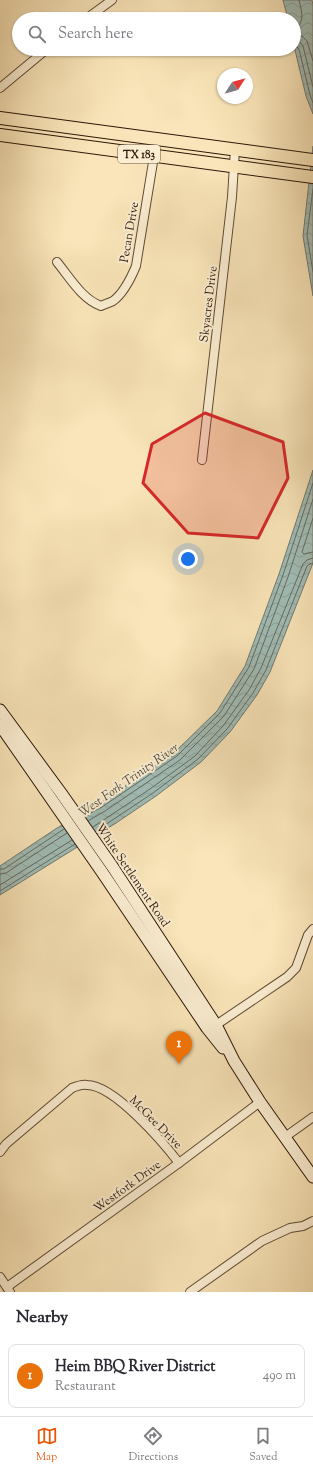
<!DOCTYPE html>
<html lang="en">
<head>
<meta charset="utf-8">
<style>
  :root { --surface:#fff; --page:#f7f7f7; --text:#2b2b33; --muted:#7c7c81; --line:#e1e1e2; --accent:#ea580c }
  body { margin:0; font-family:"Sorts Mill Goudy",serif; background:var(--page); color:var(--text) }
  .compass { position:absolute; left:217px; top:68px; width:36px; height:36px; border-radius:50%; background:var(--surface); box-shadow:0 1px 3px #0004; rotate:54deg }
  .you { position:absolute; left:188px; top:559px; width:14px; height:14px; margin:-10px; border:3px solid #fff; border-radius:50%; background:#1a73e8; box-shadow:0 0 0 6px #1a73e833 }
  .badge { display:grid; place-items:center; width:26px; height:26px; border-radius:50%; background:var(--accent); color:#fff; font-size:13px; font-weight:700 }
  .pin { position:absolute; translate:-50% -33px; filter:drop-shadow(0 1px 2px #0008) }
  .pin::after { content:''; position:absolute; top:21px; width:14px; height:12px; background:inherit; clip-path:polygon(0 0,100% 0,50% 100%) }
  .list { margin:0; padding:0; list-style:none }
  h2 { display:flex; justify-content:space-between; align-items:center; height:52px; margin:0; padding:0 16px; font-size:17px }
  h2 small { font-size:13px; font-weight:400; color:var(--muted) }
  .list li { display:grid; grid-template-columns:26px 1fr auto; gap:12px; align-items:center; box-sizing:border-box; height:64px; margin:0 8px 8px; padding:0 8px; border:1px solid var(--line); border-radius:8px }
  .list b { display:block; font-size:15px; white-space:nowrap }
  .list p { margin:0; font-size:13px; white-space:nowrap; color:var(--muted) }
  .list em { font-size:13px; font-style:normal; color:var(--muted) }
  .icon { flex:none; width:22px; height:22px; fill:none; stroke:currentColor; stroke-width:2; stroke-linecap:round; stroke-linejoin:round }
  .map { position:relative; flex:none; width:313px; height:1292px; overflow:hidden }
  .search { position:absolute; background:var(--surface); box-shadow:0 1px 3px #0004; left:12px; right:12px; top:12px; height:44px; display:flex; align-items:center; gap:10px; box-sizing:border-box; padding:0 14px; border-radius:22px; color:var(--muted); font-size:15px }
  .sheet { height:124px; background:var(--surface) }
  nav { display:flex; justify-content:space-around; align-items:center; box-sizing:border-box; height:56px; border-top:1px solid var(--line); background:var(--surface); font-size:11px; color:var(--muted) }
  nav a { display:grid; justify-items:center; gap:2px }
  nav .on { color:var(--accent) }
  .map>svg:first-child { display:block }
  .water { fill:url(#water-waves); stroke:#727a71 }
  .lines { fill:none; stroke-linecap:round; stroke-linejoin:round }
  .shore { stroke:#666a60; stroke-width:1 }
  .minor-casing { stroke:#5f4a34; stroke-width:10 }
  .secondary-casing { stroke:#2c1608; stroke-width:13 }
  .primary-casing { stroke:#2c1608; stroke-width:14 }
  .minor { stroke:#fbeed2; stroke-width:8 }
  .secondary { stroke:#fbeed2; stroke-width:11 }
  .primary { stroke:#f9e5b9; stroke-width:12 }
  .marked { fill:#d62828; fill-opacity:0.2; stroke:#d62828; stroke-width:3; stroke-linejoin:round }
  .labels { text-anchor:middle; stroke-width:4; stroke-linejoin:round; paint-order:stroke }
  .shield { fill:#fbeed2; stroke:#6a5745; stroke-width:1 }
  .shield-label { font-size:11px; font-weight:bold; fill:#2c1608 }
  .street-label { font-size:12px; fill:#2c1608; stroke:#fbeed2 }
  .water-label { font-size:13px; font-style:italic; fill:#555045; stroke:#fbeed2 }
</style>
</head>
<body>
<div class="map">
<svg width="313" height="1292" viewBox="0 0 313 1292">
  <defs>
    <pattern id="water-waves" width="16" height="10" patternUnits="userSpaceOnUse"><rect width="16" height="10" fill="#a0bdb7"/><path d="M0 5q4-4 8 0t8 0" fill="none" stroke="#8aa29c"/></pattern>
  </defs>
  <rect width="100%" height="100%" fill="#f9e5b9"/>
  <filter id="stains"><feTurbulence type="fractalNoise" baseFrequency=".005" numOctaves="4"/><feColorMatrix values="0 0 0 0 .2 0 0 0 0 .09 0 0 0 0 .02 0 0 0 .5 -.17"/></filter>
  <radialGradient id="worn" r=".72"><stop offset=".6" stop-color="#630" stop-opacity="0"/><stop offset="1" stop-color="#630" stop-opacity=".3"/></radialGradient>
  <g class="water">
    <path d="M 283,0 L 312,0 L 313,5 L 313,114 L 306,96 L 294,46 L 294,19 L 288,19 Z"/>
    <path d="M 313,146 L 313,296 L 303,236 Z"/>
    <path d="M 313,470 L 313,563 L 270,672 L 257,695 L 230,732 L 201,762 L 156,796 L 116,823 L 0,895 L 0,866 L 57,828 L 100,803 L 174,753 L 217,711 L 245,666 L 279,574 Z"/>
  </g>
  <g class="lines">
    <g class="shore">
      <path d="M 299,0 C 303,17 304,18 295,33 L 303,37 L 307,41 L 313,61"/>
      <path d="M 294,40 L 300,42 L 303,46 L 313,87"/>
      <path d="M 294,45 L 299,49 L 310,95 L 313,103"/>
      <path d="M 313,189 L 307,235 L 313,272"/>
      <path d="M 313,518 L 302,552 L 304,554 L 313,552"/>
      <path d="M 85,816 L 102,807 L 177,756 L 220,713 L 249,667 L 283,575 L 313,483"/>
      <path d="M 88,821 L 105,811 L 180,760 L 224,716 L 254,669 L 288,577 L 313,499"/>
      <path d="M 93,827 L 150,789 L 195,756 L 223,726 L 249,690 L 261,668 L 303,564 L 307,560 L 313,558"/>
      <path d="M 96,831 L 153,793 L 198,759 L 227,729 L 253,693 L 266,670 L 307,566 L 310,564 L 313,563"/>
      <path d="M 0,869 L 4,869 L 64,829"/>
      <path d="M 0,874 L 6,873 L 67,833"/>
      <path d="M 0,885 L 72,840"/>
      <path d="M 0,891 L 75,844"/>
    </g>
    <defs>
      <g id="minor">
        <path d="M 86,19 L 112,0"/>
        <path d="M 0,88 L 47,49"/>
        <path d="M 57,262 C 70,278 82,299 101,306 C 105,304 109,303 113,301 C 124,293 131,278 136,266 L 154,156"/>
        <path d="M 202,460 L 232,197 L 235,149"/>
        <path d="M 216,1025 L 287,977 L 296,968 L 308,935 L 313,929"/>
        <path d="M 285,1137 L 313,1117"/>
        <path d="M 0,1152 L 6,1144 L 72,1088 C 77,1086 82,1084 87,1085 C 114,1085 163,1142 179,1163"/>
        <path d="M 0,1277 L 10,1292"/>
        <path d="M 7,1287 L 179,1163 L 260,1102"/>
        <path d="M 190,1292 L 262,1241 L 290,1228 L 303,1226 L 313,1221"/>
      </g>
      <g id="secondary">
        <path d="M 0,710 L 61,793 L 112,866 L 216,1025 L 234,1061 L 260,1102 L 313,1177"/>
        <path d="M 0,725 L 102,872 L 207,1028 L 223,1048"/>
      </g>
      <g id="primary">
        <path d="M 0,118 L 313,160"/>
        <path d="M 0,135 L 313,177"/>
      </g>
    </defs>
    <use href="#minor" class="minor-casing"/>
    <use href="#secondary" class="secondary-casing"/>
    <use href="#primary" class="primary-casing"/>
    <use href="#minor" class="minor"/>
    <use href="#secondary" class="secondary"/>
    <use href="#primary" class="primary"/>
  </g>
  <path class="marked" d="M 205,413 L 283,442 L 288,478 L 258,538 L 188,533 L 143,483 L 152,444 Z"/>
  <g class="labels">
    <rect class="shield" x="118" y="145" width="42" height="18" rx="3"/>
    <g class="shield-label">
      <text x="139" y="158">TX 183</text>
    </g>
    <g class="street-label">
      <text transform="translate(129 232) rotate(-80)" y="4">Pecan Drive</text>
      <text transform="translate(208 304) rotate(-83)" y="4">Skyacres Drive</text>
      <text transform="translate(133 875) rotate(56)" y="4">White Settlement Road</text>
      <text transform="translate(156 1122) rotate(45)" y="4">McGee Drive</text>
      <text transform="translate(127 1186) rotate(-36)" y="4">Westfork Drive</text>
    </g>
    <g class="water-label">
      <text transform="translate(128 779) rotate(-35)" y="5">West Fork Trinity River</text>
    </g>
  </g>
  <rect width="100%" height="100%" filter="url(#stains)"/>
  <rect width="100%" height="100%" fill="url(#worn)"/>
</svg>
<svg class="compass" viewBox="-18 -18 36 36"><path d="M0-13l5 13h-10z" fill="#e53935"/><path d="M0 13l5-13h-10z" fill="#7c7c81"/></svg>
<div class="you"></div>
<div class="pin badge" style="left:179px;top:1064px;background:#e8710a">1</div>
<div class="search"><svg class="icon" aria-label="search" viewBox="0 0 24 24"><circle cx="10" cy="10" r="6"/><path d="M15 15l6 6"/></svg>Search here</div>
</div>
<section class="sheet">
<h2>Nearby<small></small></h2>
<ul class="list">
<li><span class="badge" style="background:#e8710a">1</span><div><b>Heim BBQ River District</b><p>Restaurant</p></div><em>490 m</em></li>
</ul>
</section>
<nav>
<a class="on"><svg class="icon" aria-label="map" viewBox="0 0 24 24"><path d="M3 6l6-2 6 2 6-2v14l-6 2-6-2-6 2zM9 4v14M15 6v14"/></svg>Map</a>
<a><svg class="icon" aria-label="directions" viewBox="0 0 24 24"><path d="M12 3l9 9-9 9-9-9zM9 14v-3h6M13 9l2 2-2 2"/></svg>Directions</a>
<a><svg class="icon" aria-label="saved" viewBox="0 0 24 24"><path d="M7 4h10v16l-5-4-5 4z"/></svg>Saved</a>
</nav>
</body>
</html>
